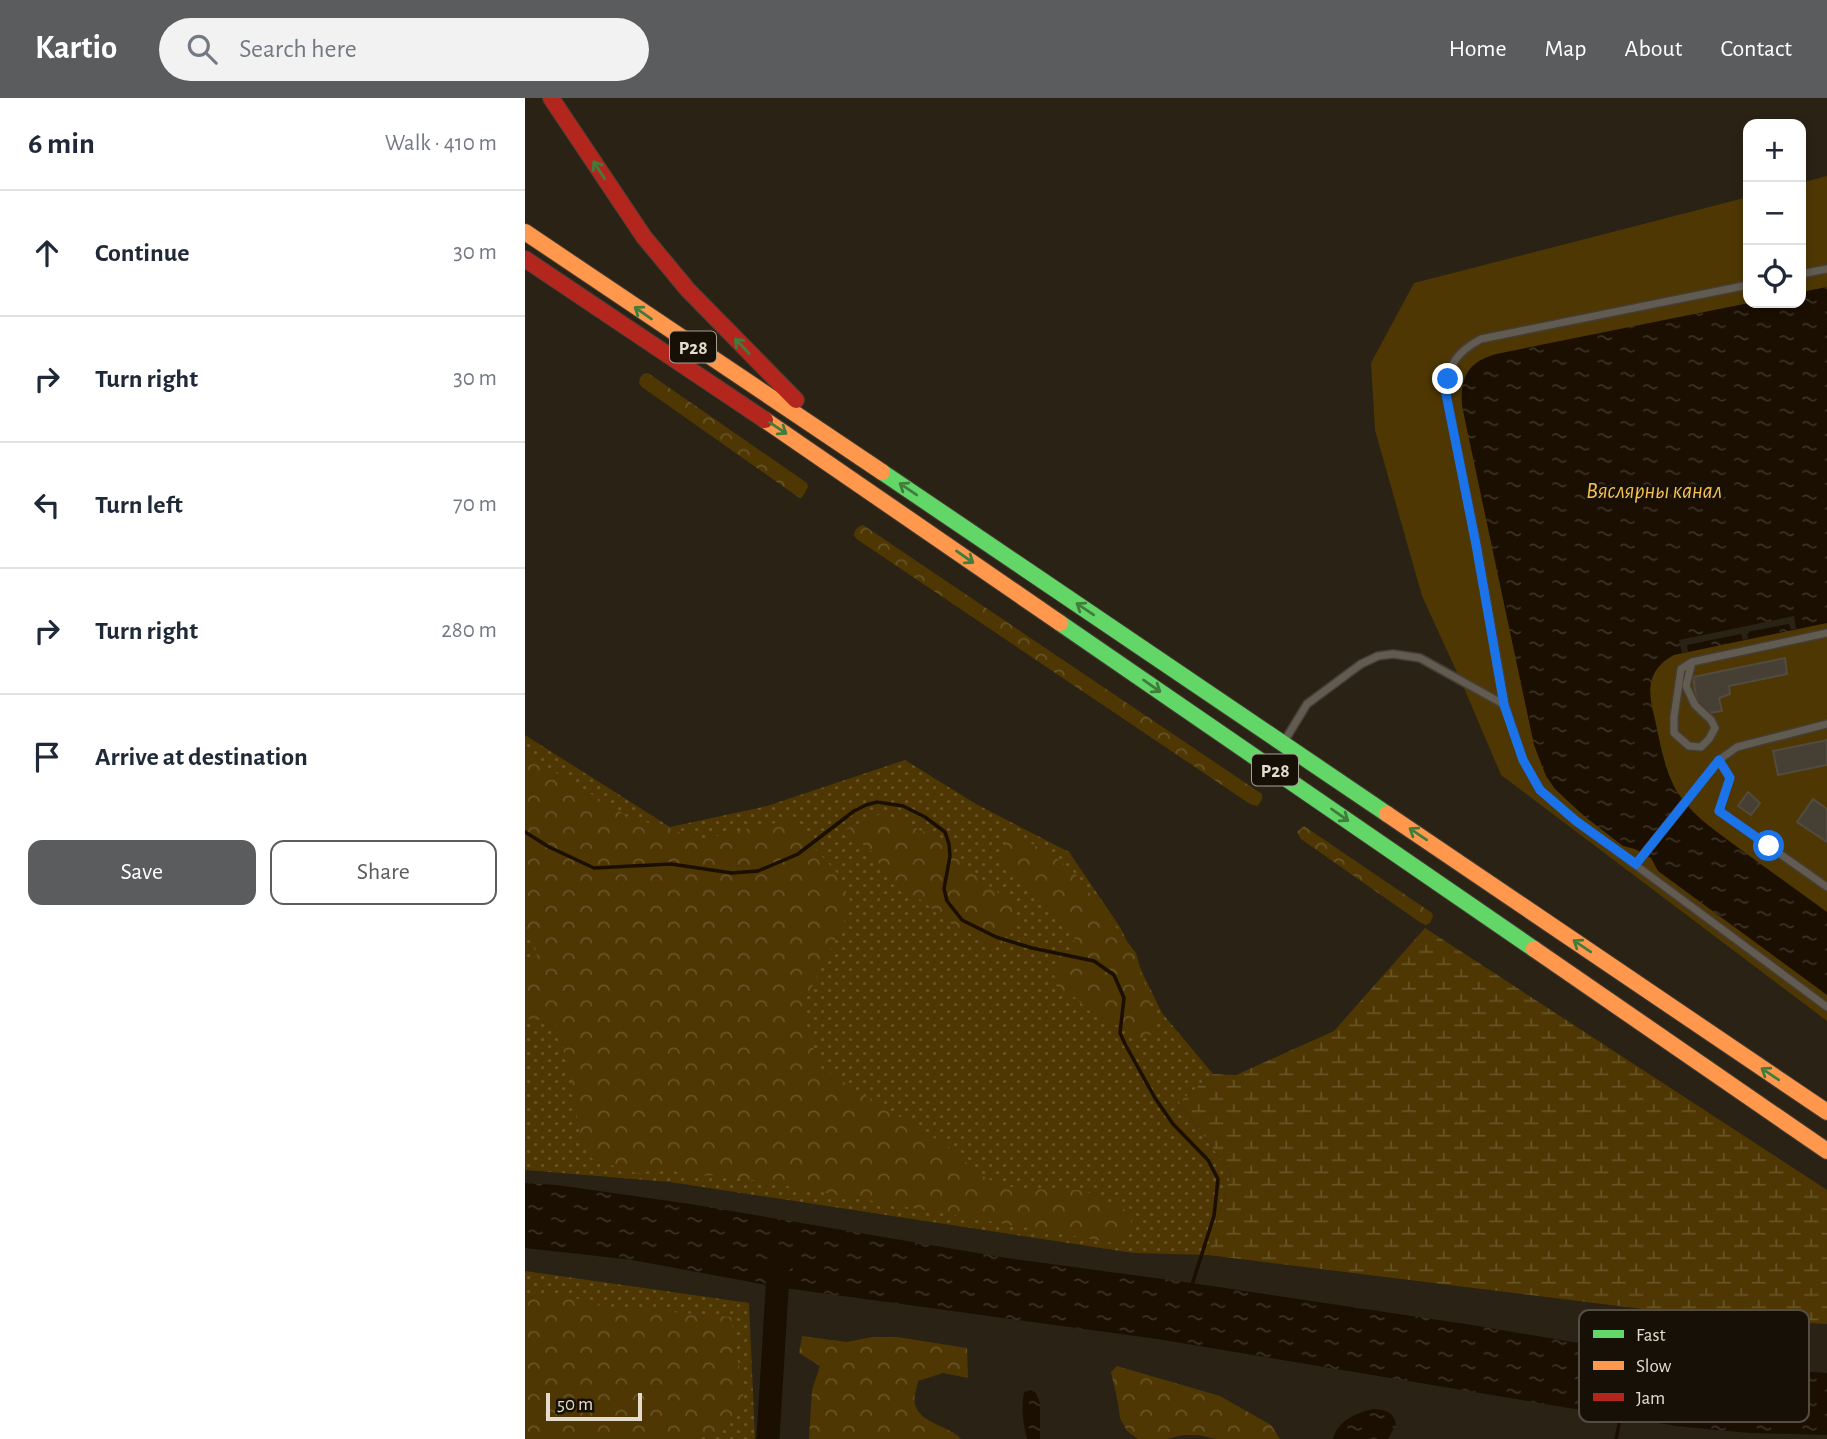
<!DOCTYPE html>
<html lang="en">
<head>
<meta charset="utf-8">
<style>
  :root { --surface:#fff; --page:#f2f2f3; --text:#1f2937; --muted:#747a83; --line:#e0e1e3; --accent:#5b5c5e }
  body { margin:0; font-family:"Alegreya Sans",sans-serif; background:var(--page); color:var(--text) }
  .controls { position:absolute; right:21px; top:21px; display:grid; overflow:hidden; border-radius:14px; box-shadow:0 4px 10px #0003 }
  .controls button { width:63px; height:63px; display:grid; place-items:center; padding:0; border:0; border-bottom:2px solid var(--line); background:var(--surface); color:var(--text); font:35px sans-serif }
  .scale { position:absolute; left:21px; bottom:18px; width:96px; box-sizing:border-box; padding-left:7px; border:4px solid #e5dcce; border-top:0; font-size:19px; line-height:24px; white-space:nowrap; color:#e5dcce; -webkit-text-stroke:5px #161006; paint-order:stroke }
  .stop { position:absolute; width:21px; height:21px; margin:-16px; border:5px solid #1a73e8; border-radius:50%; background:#fff }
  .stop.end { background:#1a73e8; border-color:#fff; box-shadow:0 2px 7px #0008 }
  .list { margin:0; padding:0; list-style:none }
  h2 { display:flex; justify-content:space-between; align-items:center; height:91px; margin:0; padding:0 28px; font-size:30px }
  h2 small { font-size:23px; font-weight:400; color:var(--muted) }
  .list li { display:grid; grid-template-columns:46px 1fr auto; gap:21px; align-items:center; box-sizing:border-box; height:126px; padding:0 28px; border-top:2px solid var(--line) }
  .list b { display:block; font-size:26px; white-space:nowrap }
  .list em { font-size:23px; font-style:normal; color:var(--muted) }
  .actions { display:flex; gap:14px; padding:21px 28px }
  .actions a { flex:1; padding:16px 0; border:2px solid var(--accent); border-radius:14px; text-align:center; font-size:24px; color:var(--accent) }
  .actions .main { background:var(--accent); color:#fff }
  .icon { flex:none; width:38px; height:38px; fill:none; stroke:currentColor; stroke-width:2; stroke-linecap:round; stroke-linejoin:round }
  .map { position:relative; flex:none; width:1302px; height:1341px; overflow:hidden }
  header { display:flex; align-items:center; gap:42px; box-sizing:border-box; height:98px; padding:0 35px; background:var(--accent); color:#fff }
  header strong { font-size:33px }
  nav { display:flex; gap:38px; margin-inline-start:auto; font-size:24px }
  .search { width:490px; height:63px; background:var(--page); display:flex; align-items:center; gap:18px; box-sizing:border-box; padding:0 24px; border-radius:38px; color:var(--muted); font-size:26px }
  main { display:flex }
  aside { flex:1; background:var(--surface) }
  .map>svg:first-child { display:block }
  .grass { fill:url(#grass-dots) }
  .forest { fill:url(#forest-crowns) }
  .wetland { fill:url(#wetland-marsh) }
  .pitch { fill:#4e3703 }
  .water { fill:url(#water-ripples) }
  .pier { fill:#2a2215 }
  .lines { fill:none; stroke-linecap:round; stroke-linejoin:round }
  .stream { stroke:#1b0f02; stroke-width:3.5 }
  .river { stroke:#1b0f02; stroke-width:23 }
  .building { fill:#463f34; stroke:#524b40; stroke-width:2 }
  .lane-casing { stroke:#453e34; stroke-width:10 }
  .fast-casing { stroke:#453e34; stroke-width:18 }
  .slow-casing { stroke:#453e34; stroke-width:18 }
  .jam-casing { stroke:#453e34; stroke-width:18 }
  .lane { stroke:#615b51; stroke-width:7 }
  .fast { stroke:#63d668; stroke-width:16 }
  .slow { stroke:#ff974d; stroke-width:16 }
  .jam { stroke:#b3261e; stroke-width:16 }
  .oneway { stroke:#407d3c }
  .route { stroke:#1a73e8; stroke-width:9 }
  .labels { text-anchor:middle; stroke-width:5; stroke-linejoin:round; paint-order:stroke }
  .shield { fill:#161006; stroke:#a79f92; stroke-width:2 }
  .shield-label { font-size:19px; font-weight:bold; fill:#e5dcce }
  .water-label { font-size:23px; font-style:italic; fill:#f9c052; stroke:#161006 }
  .key { fill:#161006; stroke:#544d42; stroke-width:2 }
  .key-label { font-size:19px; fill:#e5dcce }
</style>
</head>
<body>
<header>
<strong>Kartio</strong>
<div class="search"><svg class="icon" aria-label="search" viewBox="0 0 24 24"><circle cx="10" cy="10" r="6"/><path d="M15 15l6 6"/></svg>Search here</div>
<nav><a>Home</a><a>Map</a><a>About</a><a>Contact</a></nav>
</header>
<main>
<aside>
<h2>6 min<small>Walk · 410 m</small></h2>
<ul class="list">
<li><svg class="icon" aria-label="ahead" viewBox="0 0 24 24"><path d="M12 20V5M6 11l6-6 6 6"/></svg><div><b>Continue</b></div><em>30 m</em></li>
<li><svg class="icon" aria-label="right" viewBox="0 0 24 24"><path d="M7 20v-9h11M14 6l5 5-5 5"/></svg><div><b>Turn right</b></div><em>30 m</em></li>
<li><svg class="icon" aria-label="left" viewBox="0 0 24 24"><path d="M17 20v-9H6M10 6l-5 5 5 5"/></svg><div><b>Turn left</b></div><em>70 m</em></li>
<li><svg class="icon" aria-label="right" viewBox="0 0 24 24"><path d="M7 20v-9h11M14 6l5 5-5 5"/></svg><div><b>Turn right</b></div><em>280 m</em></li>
<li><svg class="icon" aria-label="arrive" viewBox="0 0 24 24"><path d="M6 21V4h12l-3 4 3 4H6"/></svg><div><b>Arrive at destination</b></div></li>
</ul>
<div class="actions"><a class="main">Save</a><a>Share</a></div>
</aside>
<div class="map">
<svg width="1302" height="1341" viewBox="0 0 1302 1341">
  <defs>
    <pattern id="grass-dots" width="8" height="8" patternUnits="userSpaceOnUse" patternTransform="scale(1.75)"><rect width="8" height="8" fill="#4e3703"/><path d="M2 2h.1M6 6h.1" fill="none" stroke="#675327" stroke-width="1.8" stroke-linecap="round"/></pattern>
    <pattern id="forest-crowns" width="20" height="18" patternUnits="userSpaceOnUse" patternTransform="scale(1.75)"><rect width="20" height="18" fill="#4e3703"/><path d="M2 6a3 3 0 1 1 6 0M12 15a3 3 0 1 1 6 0" fill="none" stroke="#675327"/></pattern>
    <pattern id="wetland-marsh" width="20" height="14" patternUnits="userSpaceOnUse" patternTransform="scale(1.75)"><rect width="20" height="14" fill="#4e3703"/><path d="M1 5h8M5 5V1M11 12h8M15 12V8" fill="none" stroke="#675327"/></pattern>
    <pattern id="water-ripples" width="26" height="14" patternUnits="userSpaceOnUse" patternTransform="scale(1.75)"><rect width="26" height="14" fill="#1b0f02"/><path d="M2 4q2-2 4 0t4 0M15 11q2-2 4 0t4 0" fill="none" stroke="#3c3126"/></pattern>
  </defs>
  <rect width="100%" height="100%" fill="#2a2215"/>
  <g class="grass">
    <path d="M 0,637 L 145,729 L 242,708 L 380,662 L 451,706 L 544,754 L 595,829 L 637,915 L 688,976 L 654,1004 L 706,1075 L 683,1157 L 609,1155 L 145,1084 L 0,1072 Z"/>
    <path d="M 0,1173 L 224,1205 L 230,1341 L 0,1341 Z"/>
  </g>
  <g class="forest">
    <path d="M 123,275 L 282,385 L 283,389 L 278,398 L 276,400 L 273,399 L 117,289 L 114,285 L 115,280 L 118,276 Z"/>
    <path d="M 338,427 L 737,696 C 738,701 736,704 732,708 L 725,706 L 333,442 L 329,438 C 330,431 332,429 338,427 Z"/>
    <path d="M 0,656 L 104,719 L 177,741 L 264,722 L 314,777 L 327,807 L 282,899 L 278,924 L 296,970 L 432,1054 L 449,1073 L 471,1085 L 495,1091 L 558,1092 L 603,1113 L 607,1127 L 602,1136 L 589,1145 L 198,1077 L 165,1078 L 136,1069 L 114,1076 L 67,1061 L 55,1039 L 44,970 L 29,923 L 0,921 L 0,873 L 12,858 L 7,835 L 0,826 Z"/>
    <path d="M 358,715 L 410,739 L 468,791 L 488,805 L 490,830 L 475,850 L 431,829 L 392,799 L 370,789 L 342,747 L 320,736 L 321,731 Z"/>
    <path d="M 779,728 L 907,815 L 908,818 L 905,825 L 901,827 L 896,825 L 776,741 L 772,734 Z"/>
    <path d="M 486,734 L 527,757 L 547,772 L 611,855 L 632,929 L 629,935 L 618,941 L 561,911 L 552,901 L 530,887 L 529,875 L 537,866 L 550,841 C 530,808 501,785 471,762 Z"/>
    <path d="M 0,1196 L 35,1197 L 88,1209 L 206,1219 L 219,1301 L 206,1322 L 183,1338 L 169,1341 L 0,1341 Z"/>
    <path d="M 277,1238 L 322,1244 L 347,1239 L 372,1239 L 442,1250 L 443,1280 L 418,1275 L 393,1283 C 392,1290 388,1300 390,1306 C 395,1326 424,1327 436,1341 L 284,1341 L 287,1292 L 295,1268 L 274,1255 Z"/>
    <path d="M 592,1268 L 695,1298 L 746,1327 L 755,1341 L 691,1341 L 673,1337 L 658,1337 L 642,1341 L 613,1341 L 602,1333 L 595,1320 L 593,1305 L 586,1274 Z"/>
  </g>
  <path class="wetland" d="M 900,830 L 1302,1092 L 1302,1226 L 1182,1219 L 683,1157 L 706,1075 L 654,1004 L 688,976 L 711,977 L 809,933 Z"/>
  <path class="pitch" d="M 1302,78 L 1302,923 L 976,677 L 936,583 L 897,498 L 850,332 L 846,265 L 889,185 L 1223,99 L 1223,205 L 1276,205 L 1276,85 Z"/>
  <g class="water">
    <path d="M 1302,189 L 1302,525 L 1149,557 C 1123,571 1122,591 1129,617 C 1135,643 1139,675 1155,698 C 1170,720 1194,735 1215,751 C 1244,772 1273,793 1302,814 L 1302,897 L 1133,773 L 1126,760 L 1110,751 L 1098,748 L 1059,718 L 1030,691 L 1021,678 L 1009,647 L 937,308 C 935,279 943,264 971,256 L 1224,205 L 1276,205 L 1276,194 Z"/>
    <path d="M 0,1085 L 32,1087 L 165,1106 L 482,1160 L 667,1185 L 947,1227 L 1148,1261 L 1202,1268 L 1302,1275 L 1302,1337 L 1224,1335 L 1151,1328 L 632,1241 L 252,1189 L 107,1162 L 0,1150 Z"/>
    <path d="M 506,1292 L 511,1295 L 515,1305 L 515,1341 L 502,1341 C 498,1325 496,1310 499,1294 Z"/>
    <path d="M 849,1311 C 861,1312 869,1314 871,1327 L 863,1341 L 808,1341 C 812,1323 832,1314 849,1311 Z"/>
  </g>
  <path class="pier" d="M 1269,518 L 1271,531 L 1266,532 L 1264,526 L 1222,534 L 1223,541 L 1218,542 L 1216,536 L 1162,547 L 1163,554 L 1157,555 L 1154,542 Z"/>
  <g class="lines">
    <g class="stream">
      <path d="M 0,734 L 24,749 L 69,770 L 146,766 L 207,775 L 233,773 L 273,756 L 329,713 L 341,707 L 352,704 L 378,708 L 400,719 L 420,734 L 424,746 L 425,758 L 419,791 L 422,803 L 437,822 L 471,839 L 507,850 L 569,863 L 589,877 L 599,900 L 595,935 L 600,946 L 630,1000 L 648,1026 L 683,1062 L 693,1081 L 689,1118 L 666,1190"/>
      <path d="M 1091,1341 L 1096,1316"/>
    </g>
    <path class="river" d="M 243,1341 L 254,1159"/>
  </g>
  <g class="building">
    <path d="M 1260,560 L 1262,576 L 1204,588 L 1205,596 L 1194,600 L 1197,613 L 1184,615 L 1175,609 L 1171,598 L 1168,579 Z"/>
    <path d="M 1302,642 L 1302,667 L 1253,677 L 1248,653 Z"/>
    <path d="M 1223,694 L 1235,705 L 1226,717 L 1213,708 Z"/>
    <path d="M 1288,701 L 1302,711 L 1302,744 L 1272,724 Z"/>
  </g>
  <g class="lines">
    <defs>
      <g id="lane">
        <path d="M 1276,176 L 1302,171"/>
        <path d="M 1167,564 L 1161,588 L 1170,607 L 1186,622 L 1190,630 L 1184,641 L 1176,649 L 1164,648 L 1149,635 L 1149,619 L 1156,571 L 1167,564 L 1302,535"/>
        <path d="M 980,607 L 952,447 L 921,296 C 924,266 930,255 956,241 L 1223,187"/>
        <path d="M 760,642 L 782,606 L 836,566 L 853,558 L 868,556 L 895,560 L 980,607 L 998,662 L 1015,692 L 1051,723 L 1302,909"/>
        <path d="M 1194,662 L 1205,679 L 1194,713 L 1302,789"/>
        <path d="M 1111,766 L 1194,662 L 1212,649 L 1302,626"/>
      </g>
      <g id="fast">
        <path d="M 357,374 L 862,716"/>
        <path d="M 535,525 L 1009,851"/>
      </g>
      <g id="slow">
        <path d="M 0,134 L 357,374"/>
        <path d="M 240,322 L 535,525"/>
        <path d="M 862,716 L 1302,1014"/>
        <path d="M 1009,851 L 1302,1053"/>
      </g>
      <g id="jam">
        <path d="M 26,0 L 119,139 L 163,192 L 271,302"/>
        <path d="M 0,161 L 240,322"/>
      </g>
    </defs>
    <use href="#lane" class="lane-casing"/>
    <use href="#fast" class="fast-casing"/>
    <use href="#slow" class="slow-casing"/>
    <use href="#jam" class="jam-casing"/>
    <use href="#lane" class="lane"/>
    <use href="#fast" class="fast"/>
    <use href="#slow" class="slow"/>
    <use href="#jam" class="jam"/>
  </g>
  <defs><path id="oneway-shaft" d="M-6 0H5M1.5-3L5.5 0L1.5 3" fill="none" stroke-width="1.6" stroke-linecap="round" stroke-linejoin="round" transform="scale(1.75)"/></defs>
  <g class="oneway">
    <use href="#oneway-shaft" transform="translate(74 72) rotate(-123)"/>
    <use href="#oneway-shaft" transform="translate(118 215) rotate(-145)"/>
    <use href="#oneway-shaft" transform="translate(217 248) rotate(-134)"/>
    <use href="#oneway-shaft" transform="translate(253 330) rotate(34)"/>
    <use href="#oneway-shaft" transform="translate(383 391) rotate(-146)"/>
    <use href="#oneway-shaft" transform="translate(440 459) rotate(35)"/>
    <use href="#oneway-shaft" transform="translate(560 511) rotate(-146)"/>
    <use href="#oneway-shaft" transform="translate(627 588) rotate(35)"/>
    <use href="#oneway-shaft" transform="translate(815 717) rotate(35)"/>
    <use href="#oneway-shaft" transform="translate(893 736) rotate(-146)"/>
    <use href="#oneway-shaft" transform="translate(1057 848) rotate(-146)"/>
    <use href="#oneway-shaft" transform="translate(1245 976) rotate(-146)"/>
  </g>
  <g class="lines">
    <path class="route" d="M 923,281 L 921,296 L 951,447 L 979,607 L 998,662 L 1015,692 L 1051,723 L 1111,766 L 1194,662 L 1205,680 L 1194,713 L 1244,748"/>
  </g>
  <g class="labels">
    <g class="shield">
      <rect x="145" y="233.5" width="46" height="31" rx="5"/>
      <rect x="727" y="656.5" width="46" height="31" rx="5"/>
    </g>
    <g class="shield-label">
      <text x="168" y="256">Р28</text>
      <text x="750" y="679">Р28</text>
    </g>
    <g class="water-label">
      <text x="1129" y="400">Вяслярны канал</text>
    </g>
  </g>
  <rect x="1054" y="1212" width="230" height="112" rx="10" class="key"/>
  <rect x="1068" y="1232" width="31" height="8" fill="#63d668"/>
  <rect x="1068" y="1263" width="31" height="9" fill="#ff974d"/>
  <rect x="1068" y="1295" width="31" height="8" fill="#b3261e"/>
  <g class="key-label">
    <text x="1111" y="1243">Fast</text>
    <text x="1111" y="1274">Slow</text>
    <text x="1111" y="1306">Jam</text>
  </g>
</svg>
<div class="controls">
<button>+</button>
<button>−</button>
<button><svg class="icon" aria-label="locate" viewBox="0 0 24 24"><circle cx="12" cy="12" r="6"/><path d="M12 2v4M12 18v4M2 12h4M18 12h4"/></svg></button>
</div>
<div class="scale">50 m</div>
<div class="stop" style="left:1244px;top:748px"></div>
<div class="stop end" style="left:923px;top:281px"></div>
</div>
</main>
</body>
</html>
